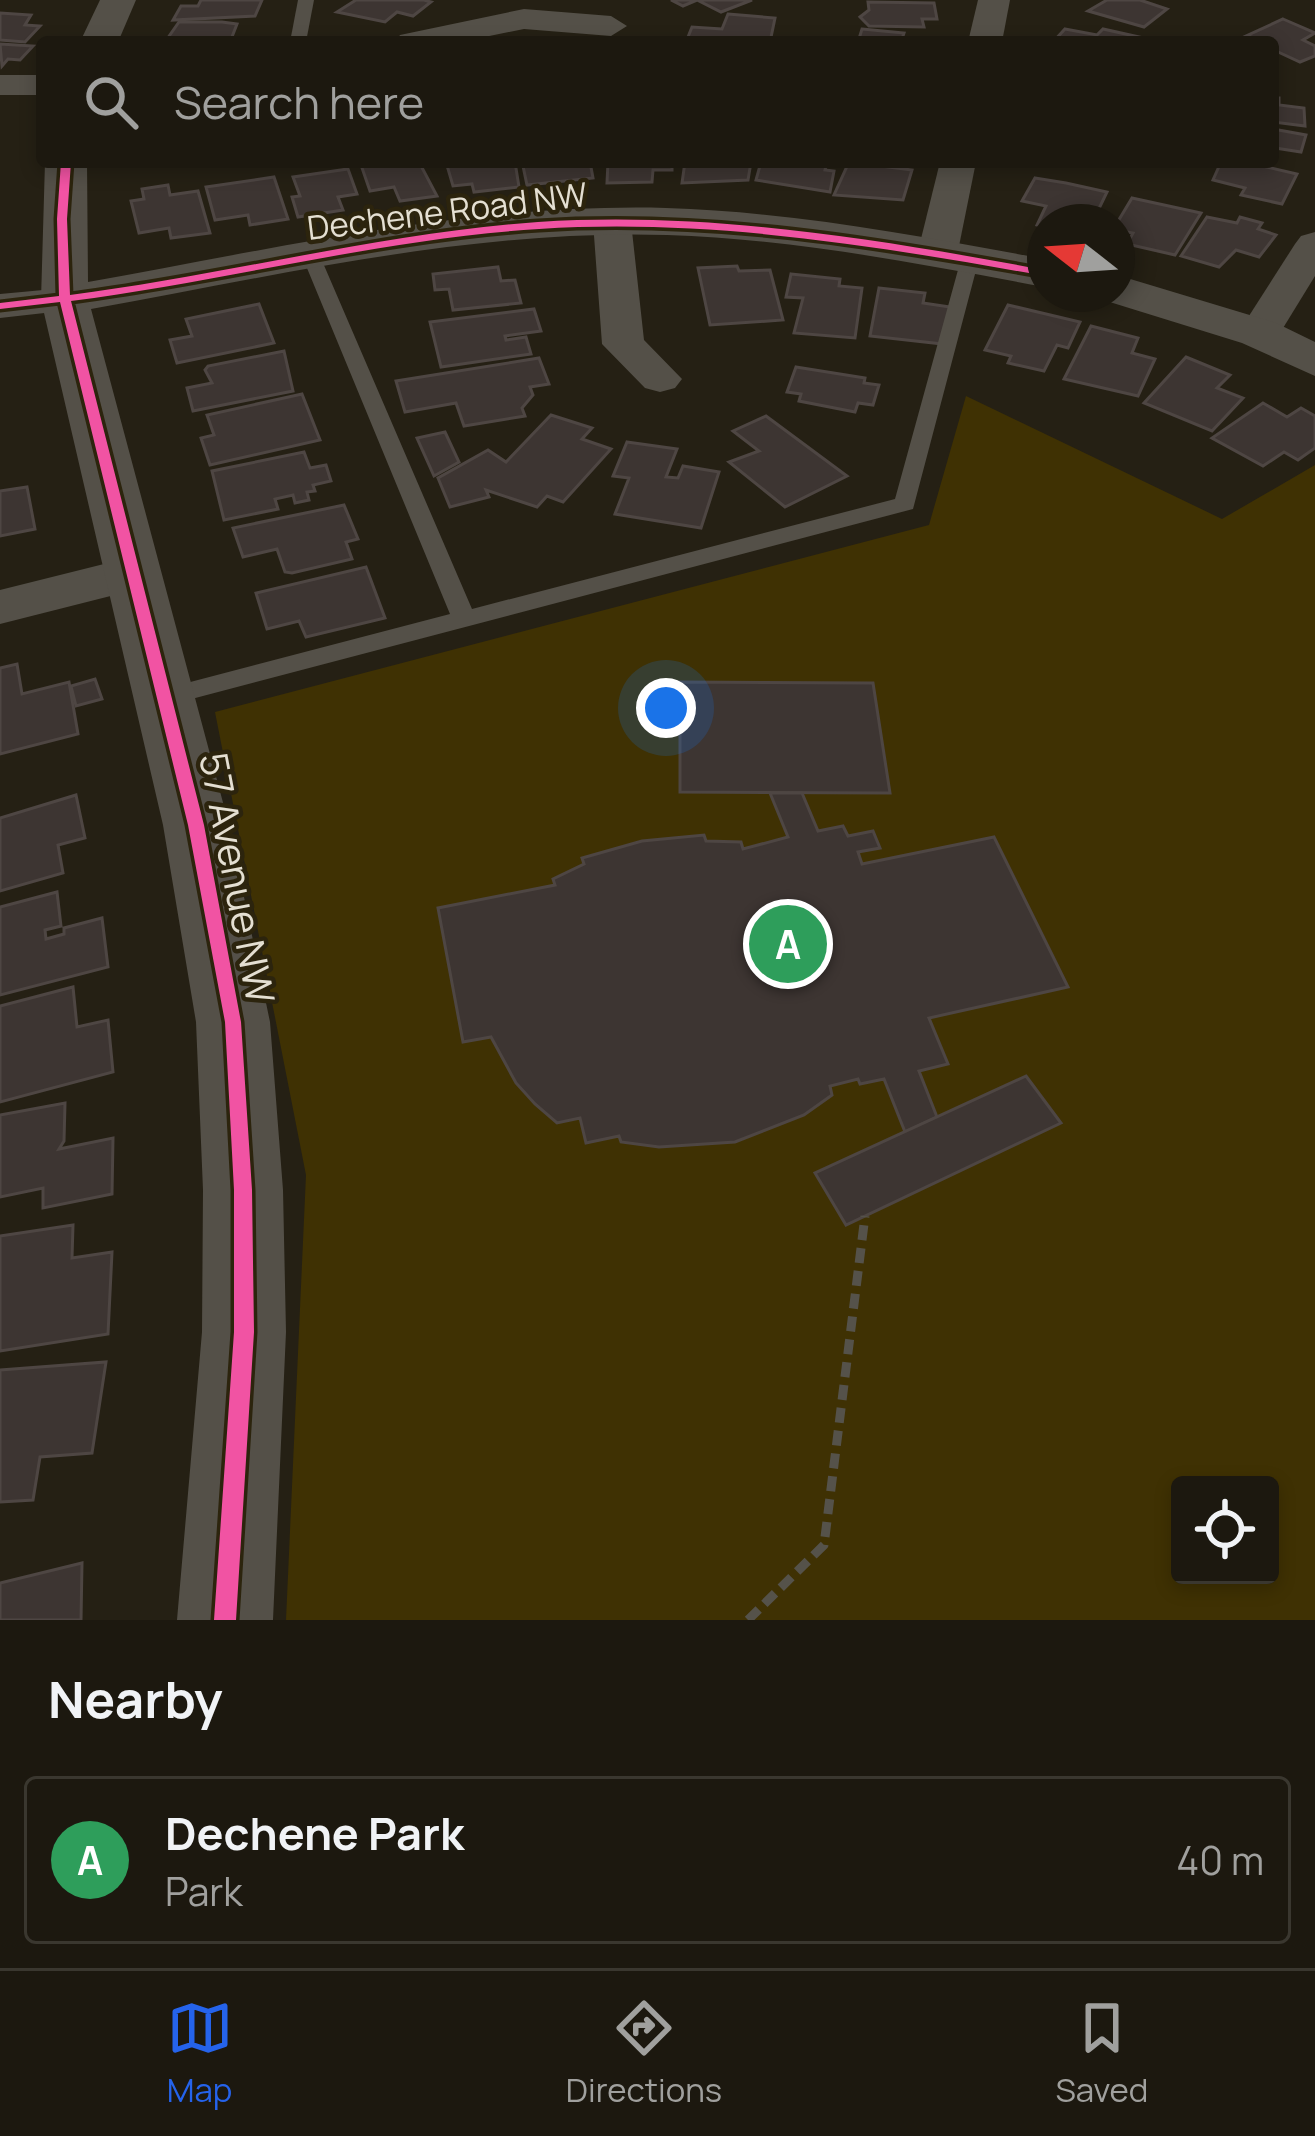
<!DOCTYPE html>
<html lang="en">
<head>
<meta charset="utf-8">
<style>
  :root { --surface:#1c180f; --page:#29251d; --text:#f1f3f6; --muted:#a0a09e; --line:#3a372f; --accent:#2563eb }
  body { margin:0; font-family:Manrope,sans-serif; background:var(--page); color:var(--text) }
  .controls { position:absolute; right:36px; bottom:36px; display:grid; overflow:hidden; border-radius:12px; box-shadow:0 6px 18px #0003 }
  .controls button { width:108px; height:108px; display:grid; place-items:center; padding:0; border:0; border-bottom:3px solid var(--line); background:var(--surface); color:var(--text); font:60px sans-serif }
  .compass { position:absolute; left:1027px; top:204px; width:108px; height:108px; border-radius:50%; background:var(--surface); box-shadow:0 6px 18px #0003; rotate:287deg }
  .you { position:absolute; left:666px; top:708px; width:42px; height:42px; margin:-30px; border:9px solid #fff; border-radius:50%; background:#1a73e8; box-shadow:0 0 0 18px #1a73e833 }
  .badge { display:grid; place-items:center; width:78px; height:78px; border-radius:50%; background:var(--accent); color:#fff; font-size:39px; font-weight:700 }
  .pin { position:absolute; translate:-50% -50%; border:6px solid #fff; box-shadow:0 3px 12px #0006 }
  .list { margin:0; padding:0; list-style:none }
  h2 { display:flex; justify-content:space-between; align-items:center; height:156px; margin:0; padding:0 48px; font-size:51px }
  h2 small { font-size:39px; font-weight:400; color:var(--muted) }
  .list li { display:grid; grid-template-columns:78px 1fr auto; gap:36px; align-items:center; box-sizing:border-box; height:168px; margin:0 24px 24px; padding:0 24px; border:3px solid var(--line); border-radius:12px }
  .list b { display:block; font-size:45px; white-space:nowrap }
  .list p { margin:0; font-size:39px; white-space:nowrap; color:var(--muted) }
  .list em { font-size:39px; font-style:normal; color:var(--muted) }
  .icon { flex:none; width:66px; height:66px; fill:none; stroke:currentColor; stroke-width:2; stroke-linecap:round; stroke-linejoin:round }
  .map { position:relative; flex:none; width:1315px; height:1620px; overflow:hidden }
  .search { position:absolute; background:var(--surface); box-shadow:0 6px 18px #0003; left:36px; right:36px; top:36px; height:132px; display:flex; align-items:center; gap:30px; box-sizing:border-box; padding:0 42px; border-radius:12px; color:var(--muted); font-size:45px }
  .sheet { height:348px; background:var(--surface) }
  nav { display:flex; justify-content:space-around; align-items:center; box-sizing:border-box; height:168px; border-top:3px solid var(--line); background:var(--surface); font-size:33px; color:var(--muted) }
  nav a { display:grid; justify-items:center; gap:6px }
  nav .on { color:var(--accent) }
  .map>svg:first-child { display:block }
  .green { fill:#3f3103; fill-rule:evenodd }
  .building { fill:#3d3532; stroke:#4e4643; stroke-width:3 }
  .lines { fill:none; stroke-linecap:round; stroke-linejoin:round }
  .path { stroke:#55524a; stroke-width:9; stroke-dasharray:15 8; stroke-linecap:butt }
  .lane { fill:#545048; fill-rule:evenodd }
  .street { fill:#545048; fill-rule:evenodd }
  .secondary { fill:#545048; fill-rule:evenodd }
  .cycleway-casing { stroke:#2c240d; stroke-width:7 }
  .cycleway { fill:#f153a3; fill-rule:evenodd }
  .labels { text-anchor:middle; stroke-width:9; stroke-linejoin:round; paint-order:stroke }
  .far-street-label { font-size:33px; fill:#e4dfd2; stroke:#2c240d }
  .street-label { font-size:39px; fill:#e4dfd2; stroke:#2c240d }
</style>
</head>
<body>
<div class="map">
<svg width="1315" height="1620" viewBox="0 0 1315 1620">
  <rect width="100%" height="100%" fill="#252014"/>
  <path class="green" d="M 966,396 L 1222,519 L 1315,465 L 1315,1620 L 286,1620 L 306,1175 L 215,712 L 929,525 ZM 1180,1485 L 1270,1485 L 1270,1575 L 1180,1575 Z"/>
  <g class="building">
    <path d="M 201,0 L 262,0 L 255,16 L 173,20 L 181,6 L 198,6 Z"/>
    <path d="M 356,0 L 424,0 L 431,2 L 413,16 L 397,12 L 385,22 L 337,12 Z"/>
    <path d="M 671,0 L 752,0 L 721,12 L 697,0 L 683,6 Z"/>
    <path d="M 1107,0 L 1140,0 L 1167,9 L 1144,27 L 1088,11 Z"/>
    <path d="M 868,2 L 934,3 L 937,19 L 922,19 L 924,27 L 869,26 L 860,17 L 869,10 Z"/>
    <path d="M 0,13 L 31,15 L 25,25 L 40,26 L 25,42 L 0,40 Z"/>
    <path d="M 728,14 L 775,18 L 770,42 L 686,42 L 692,27 L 722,29 Z"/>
    <path d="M 1283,19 L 1315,33 L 1303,40 L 1315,46 L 1315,56 L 1300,62 L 1276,51 L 1273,42 L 1246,36 Z"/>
    <path d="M 179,22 L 222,22 L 237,24 L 230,42 L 165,42 Z"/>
    <path d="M 862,29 L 904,33 L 901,42 L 858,42 Z"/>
    <path d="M 1065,29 L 1097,35 L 1103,29 L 1139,37 L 1135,42 L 1053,42 Z"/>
    <path d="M 0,44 L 33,46 L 20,60 L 8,59 L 2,66 Z"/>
    <path d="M 1273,98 L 1279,98 L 1279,105 L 1304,108 L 1305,126 L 1273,122 Z"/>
    <path d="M 1273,129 L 1306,135 L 1301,152 L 1275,148 L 1273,154 Z"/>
    <path d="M 419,162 L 437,196 L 400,201 L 394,187 L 370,191 L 361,165 Z"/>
    <path d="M 446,162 L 515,162 L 519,187 L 474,192 L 472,184 L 453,186 Z"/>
    <path d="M 528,162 L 590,162 L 593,178 L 527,185 L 523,166 Z"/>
    <path d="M 608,162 L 672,162 L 672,170 L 653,170 L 652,182 L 607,183 Z"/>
    <path d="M 685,162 L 751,162 L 748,180 L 682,183 Z"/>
    <path d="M 761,162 L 827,162 L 825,170 L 834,171 L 830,192 L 756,180 Z"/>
    <path d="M 849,162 L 912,170 L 903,200 L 834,195 Z"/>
    <path d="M 1221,162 L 1245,162 L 1297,174 L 1282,204 L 1241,195 L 1245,188 L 1213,180 Z"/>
    <path d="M 348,169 L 357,194 L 338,197 L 343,210 L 298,217 L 292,197 L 300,196 L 293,177 Z"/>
    <path d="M 274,177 L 288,219 L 250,225 L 248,215 L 215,220 L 206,187 Z"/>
    <path d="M 1035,178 L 1066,183 L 1107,192 L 1093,221 L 1045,222 L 1045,227 L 1037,225 L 1046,206 L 1022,201 Z"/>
    <path d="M 168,185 L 170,195 L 198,191 L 210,233 L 171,238 L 169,228 L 139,233 L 131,201 L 144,199 L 142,189 Z"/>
    <path d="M 1132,198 L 1201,213 L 1175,255 L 1127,244 L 1133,233 L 1117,230 L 1117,223 Z"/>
    <path d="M 1207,217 L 1237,223 L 1240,217 L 1262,223 L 1258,229 L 1276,235 L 1259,257 L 1236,250 L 1219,267 L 1181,256 Z"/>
    <path d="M 737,266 L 739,271 L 770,270 L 783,320 L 710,325 L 698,268 Z"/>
    <path d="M 498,267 L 501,281 L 515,280 L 521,303 L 453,310 L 449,289 L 435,290 L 433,274 Z"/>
    <path d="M 791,274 L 840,279 L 839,286 L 862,288 L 855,338 L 794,333 L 803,298 L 786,297 Z"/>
    <path d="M 879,288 L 925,293 L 923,303 L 950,307 L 943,344 L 870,336 Z"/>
    <path d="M 259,304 L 274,343 L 177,363 L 170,340 L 192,336 L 186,319 Z"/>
    <path d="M 1008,305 L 1080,322 L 1068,348 L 1057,345 L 1044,371 L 1008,363 L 1011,356 L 985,350 Z"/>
    <path d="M 534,309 L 541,331 L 505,336 L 506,340 L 526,337 L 531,354 L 441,367 L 430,322 Z"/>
    <path d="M 1091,326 L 1138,338 L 1132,353 L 1155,359 L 1138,396 L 1064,379 Z"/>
    <path d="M 284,351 L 293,391 L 193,411 L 187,388 L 212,383 L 205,370 L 208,366 Z"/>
    <path d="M 1186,357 L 1230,375 L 1217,388 L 1243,398 L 1212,431 L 1144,403 Z"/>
    <path d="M 539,358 L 549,384 L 530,387 L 533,395 L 522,408 L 525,416 L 464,426 L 456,403 L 405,412 L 396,381 Z"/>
    <path d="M 796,367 L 865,378 L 864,383 L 879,385 L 873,405 L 858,403 L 855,412 L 799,401 L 801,394 L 787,392 Z"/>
    <path d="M 302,394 L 320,440 L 210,465 L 201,438 L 214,435 L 207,415 Z"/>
    <path d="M 1263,403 L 1287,417 L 1301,408 L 1315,416 L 1315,448 L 1298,460 L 1284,452 L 1263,466 L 1212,438 Z"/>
    <path d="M 551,415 L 592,428 L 582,439 L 611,449 L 563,502 L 547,496 L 537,507 L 486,490 L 489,497 L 450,507 L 438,478 L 488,450 L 506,462 Z"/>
    <path d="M 766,416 L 847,476 L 785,507 L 729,462 L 759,451 L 733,431 Z"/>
    <path d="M 445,432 L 459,462 L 434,476 L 417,438 Z"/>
    <path d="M 627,442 L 677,449 L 666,477 L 678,478 L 683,466 L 719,472 L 701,528 L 615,514 L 629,478 L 613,476 Z"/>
    <path d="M 304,452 L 310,468 L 326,465 L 331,481 L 313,485 L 315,491 L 307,492 L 309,500 L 295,503 L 293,495 L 275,499 L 278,509 L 224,520 L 212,471 Z"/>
    <path d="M 27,487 L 35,529 L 0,536 L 0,491 Z"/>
    <path d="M 344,505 L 358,539 L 346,542 L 352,559 L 292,573 L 285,572 L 277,549 L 243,557 L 233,528 Z"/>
    <path d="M 366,567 L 385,618 L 306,637 L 299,621 L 267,629 L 256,593 Z"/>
    <path d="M 17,664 L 22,694 L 69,682 L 78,734 L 0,754 L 0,668 Z"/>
    <path d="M 95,679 L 102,699 L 76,706 L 71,686 Z"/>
    <path d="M 680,682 L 873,683 L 890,793 L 680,792 Z"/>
    <path d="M 770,793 L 802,793 L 818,831 L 843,826 L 848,836 L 873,831 L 880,848 L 858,852 L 862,864 L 994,837 L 1068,987 L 929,1018 L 948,1064 L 919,1071 L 937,1117 L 905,1132 L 884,1079 L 860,1084 L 858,1079 L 830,1086 L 832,1095 L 804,1115 L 735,1142 L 659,1147 L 621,1142 L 619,1136 L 586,1143 L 580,1118 L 557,1123 L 535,1104 L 516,1083 L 491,1037 L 463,1042 L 438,908 L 555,885 L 553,879 L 584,864 L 582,858 L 642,841 L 704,835 L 706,841 L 741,842 L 743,849 L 788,837 Z"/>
    <path d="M 76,795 L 85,838 L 58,845 L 63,873 L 0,891 L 0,818 Z"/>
    <path d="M 57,892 L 61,926 L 45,930 L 46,939 L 64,934 L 64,928 L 102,918 L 108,967 L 0,995 L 0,907 Z"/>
    <path d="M 73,987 L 77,1027 L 108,1020 L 113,1072 L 0,1102 L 0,1006 Z"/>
    <path d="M 1026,1076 L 1061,1123 L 846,1225 L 815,1173 Z"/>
    <path d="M 65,1103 L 64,1141 L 59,1149 L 113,1138 L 112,1194 L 43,1208 L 43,1188 L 0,1197 L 0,1115 Z"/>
    <path d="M 73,1225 L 72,1258 L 112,1252 L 108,1334 L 0,1351 L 0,1236 Z"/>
    <path d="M 106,1362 L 92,1453 L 40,1457 L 33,1500 L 0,1502 L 0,1370 Z"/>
    <path d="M 82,1563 L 81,1620 L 0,1620 L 0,1583 Z"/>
  </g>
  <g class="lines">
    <path class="path" d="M 748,1620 L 824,1545 L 865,1216"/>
    <g class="lane">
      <path d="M 298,0 L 314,0 L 306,42 L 290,42 Z"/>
      <path d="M 311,250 L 320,256 L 472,609 L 895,499 L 961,259 L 970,253 L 979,259 L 913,509 L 165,706 L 156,703 L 152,697 L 156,691 L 450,614 L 302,256 Z"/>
    </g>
    <g class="street">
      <path d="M 978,0 L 1010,0 L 1002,42 L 968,42 Z"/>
      <path d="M 524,9 L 611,16 L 627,26 L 611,36 L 524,29 L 460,42 L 395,42 L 400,35 Z"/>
      <rect x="0" y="75" width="42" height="20"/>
      <path d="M 940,162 L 976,162 L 958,251 L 952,259 L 924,259 L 918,251 Z"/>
      <path d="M 612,210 L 626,214 L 631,222 L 644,340 L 682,379 L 675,388 L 660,392 L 645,388 L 602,344 L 593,222 L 598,214 Z"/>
      <path d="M 1315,232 L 1315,276 L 1280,333 L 1274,342 L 1259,346 L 1244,342 L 1238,333 L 1295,244 L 1301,236 Z"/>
      <path d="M 65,288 L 80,291 L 86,300 L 80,309 L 0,318 L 0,294 Z"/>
      <path d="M 136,556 L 154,561 L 161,573 L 154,585 L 0,624 L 0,590 Z"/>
    </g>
    <g class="secondary">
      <path d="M 100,0 L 136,0 L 118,42 L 80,42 Z"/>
      <path d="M 45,162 L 87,162 L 88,282 C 278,248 472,203 666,208 C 794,212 920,236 1045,259 L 1045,287 C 920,264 795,239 667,235 C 474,229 280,275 91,309 L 229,825 L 270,1022 L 283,1190 L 286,1332 L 273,1620 L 177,1620 L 202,1332 L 203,1190 L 196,1022 L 163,825 L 41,300 Z"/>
      <path d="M 1117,275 L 1276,323 L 1315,342 L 1315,376 L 1242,343 L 1100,299 L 1097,294 L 1117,294 Z"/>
    </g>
    <defs>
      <path id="cycleway" d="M 61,162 L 71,162 L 67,219 L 70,295 C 227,275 381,233 538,222 C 710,211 877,239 1045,270 L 1045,276 C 877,246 710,218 539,229 C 381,239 227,281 71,301 L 204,825 L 241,1022 L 252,1190 L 254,1332 L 236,1620 L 214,1620 L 234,1332 L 234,1190 L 225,1022 L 188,825 L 60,302 L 0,309 L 0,303 L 59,296 L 57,219 Z"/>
    </defs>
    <use href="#cycleway" class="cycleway-casing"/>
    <use href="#cycleway" class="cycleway"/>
  </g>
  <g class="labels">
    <g class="far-street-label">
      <text transform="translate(447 211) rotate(-7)" y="12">Dechene Road NW</text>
    </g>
    <g class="street-label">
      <text transform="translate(237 878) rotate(79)" y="14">57 Avenue NW</text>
    </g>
  </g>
</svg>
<div class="controls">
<button><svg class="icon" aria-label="locate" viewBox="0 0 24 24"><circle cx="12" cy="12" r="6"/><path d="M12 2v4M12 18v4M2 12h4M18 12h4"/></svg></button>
</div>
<svg class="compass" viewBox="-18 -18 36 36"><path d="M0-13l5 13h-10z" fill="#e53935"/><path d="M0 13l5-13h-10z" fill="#a0a09e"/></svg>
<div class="you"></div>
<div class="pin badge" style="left:788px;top:944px;background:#2e9e5b">A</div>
<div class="search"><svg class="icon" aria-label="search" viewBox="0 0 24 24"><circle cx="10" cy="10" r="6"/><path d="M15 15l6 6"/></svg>Search here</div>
</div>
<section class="sheet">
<h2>Nearby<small></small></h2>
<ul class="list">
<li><span class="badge" style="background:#2e9e5b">A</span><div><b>Dechene Park</b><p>Park</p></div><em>40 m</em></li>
</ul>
</section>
<nav>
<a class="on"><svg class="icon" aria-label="map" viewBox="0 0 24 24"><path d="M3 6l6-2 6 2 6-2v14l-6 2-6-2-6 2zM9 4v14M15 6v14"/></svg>Map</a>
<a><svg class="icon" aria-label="directions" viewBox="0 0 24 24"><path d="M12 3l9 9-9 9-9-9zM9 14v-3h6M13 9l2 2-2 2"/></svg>Directions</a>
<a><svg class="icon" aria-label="saved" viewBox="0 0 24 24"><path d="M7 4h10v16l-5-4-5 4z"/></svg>Saved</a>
</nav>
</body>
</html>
